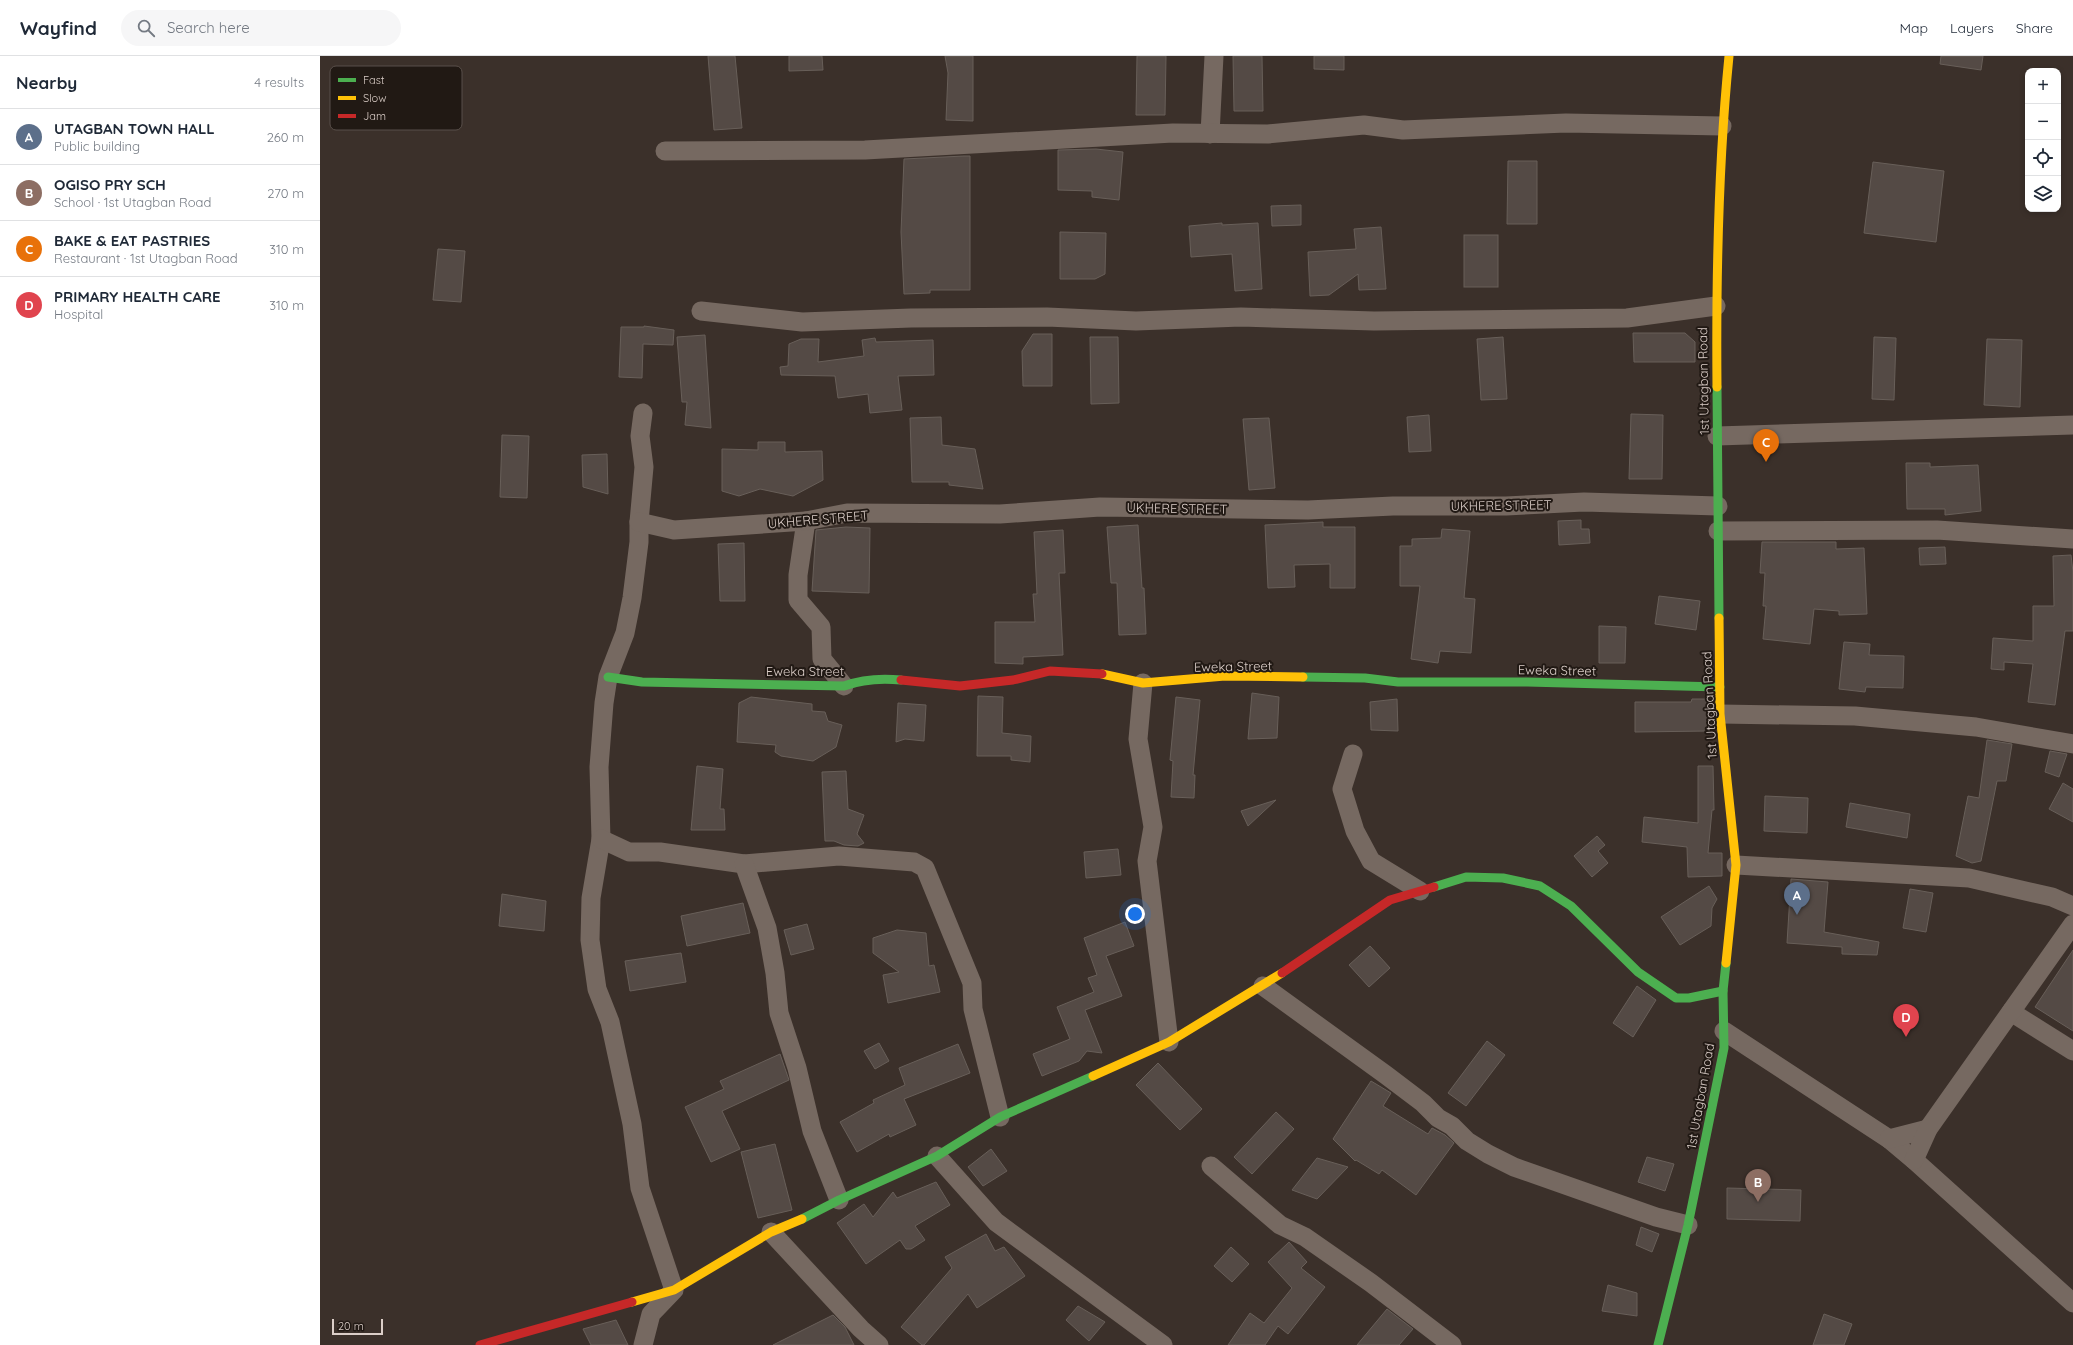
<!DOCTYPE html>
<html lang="en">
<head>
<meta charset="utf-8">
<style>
  :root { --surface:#fff; --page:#f6f6f7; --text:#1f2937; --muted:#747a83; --line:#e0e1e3; --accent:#5a5a60 }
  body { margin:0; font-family:Quicksand,sans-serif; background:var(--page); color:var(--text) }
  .controls { position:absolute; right:12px; top:12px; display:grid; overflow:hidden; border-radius:8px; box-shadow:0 2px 6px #0003 }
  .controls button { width:36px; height:36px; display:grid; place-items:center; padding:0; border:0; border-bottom:1px solid var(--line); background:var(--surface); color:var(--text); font:20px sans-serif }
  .scale { position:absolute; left:12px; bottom:10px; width:51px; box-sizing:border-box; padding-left:4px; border:2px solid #dbcec8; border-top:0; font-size:11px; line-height:14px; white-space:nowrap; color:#dbcec8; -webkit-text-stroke:3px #211914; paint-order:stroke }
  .you { position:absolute; left:815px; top:858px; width:14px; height:14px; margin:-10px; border:3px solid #fff; border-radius:50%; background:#1a73e8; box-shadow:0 0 0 6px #1a73e833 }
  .badge { display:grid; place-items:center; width:26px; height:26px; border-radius:50%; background:var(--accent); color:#fff; font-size:13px; font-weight:700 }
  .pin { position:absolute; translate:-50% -33px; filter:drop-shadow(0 1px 2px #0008) }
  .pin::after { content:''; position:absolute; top:21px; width:14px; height:12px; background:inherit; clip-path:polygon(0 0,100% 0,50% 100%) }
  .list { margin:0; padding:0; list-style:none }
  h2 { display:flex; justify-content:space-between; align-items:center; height:52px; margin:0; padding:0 16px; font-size:17px }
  h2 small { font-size:13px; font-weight:400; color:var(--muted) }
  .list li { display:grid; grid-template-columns:26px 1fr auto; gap:12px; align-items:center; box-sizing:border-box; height:56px; padding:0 16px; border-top:1px solid var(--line) }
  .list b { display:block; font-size:15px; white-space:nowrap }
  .list p { margin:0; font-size:13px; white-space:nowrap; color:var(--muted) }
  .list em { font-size:13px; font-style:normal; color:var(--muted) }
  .icon { flex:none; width:22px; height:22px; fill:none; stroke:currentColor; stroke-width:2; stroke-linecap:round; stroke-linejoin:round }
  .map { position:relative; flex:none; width:1753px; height:1289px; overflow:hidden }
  header { display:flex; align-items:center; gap:24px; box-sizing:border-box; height:56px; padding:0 20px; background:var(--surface); border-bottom:1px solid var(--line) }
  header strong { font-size:19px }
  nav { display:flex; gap:22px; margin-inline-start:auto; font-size:14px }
  .search { width:280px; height:36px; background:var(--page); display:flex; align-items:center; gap:10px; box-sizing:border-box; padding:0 14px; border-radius:22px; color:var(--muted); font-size:15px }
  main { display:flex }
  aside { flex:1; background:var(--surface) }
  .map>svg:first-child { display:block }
  .building { fill:#544a45; stroke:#685f59 }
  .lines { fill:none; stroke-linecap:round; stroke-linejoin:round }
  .street { stroke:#766961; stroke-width:19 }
  .fast { stroke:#4caf50; stroke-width:9 }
  .slow { stroke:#ffc107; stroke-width:9 }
  .jam { stroke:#c62828; stroke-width:9 }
  .labels { text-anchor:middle; stroke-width:4; stroke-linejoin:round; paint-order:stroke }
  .street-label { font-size:13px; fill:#dbcec8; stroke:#211914 }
  .key { fill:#211914; stroke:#594f4a; stroke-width:1 }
  .key-label { font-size:11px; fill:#dbcec8 }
</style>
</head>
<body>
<header>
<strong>Wayfind</strong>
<div class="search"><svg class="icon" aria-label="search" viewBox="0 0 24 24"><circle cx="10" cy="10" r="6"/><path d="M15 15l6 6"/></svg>Search here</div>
<nav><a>Map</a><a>Layers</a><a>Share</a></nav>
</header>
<main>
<aside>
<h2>Nearby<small>4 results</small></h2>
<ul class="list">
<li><span class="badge" style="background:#5c6f8a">A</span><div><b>UTAGBAN TOWN HALL</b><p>Public building</p></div><em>260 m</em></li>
<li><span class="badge" style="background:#8d6e63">B</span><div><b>OGISO PRY SCH</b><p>School · 1st Utagban Road</p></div><em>270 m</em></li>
<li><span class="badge" style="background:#e8710a">C</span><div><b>BAKE &amp; EAT PASTRIES</b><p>Restaurant · 1st Utagban Road</p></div><em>310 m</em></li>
<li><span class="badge" style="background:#e0444e">D</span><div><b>PRIMARY HEALTH CARE</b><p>Hospital</p></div><em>310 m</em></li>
</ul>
</aside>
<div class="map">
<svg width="1753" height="1289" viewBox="0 0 1753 1289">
  <rect width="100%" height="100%" fill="#3b302a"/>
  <g class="building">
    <path d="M 388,0 L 415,0 L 422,72 L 394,74 Z"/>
    <path d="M 469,0 L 502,0 L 503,14 L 469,15 Z"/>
    <path d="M 625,0 L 653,0 L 653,65 L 626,64 L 628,17 Z"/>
    <path d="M 817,0 L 846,0 L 845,59 L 816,59 Z"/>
    <path d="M 913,0 L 942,0 L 943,55 L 914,55 Z"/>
    <path d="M 994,0 L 1024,0 L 1024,14 L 994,13 Z"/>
    <path d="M 1621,0 L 1663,0 L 1661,14 L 1620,8 Z"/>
    <path d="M 776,93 L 803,96 L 799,144 L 772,141 L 772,135 L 738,134 L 738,94 Z"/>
    <path d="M 644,100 L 650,100 L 650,234 L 610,234 L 610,237 L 584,238 L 581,176 L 584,103 Z"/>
    <path d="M 1188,105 L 1217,105 L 1217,168 L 1187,168 Z"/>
    <path d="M 1553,106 L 1624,115 L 1616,186 L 1544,177 Z"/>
    <path d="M 981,149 L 981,169 L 952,170 L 951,150 Z"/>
    <path d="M 902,167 L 902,169 L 938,167 L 942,233 L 915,235 L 912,198 L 871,201 L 869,170 Z"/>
    <path d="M 1061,171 L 1066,233 L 1039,234 L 1038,218 L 1009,239 L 990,240 L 988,196 L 1036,193 L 1034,173 Z"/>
    <path d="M 740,176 L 786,177 L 785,218 L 775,223 L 740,223 Z"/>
    <rect x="1144" y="179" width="34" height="52"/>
    <path d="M 118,193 L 145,195 L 141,246 L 113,244 Z"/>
    <path d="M 324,270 L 354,274 L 353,289 L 323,288 L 322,322 L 299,321 L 301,271 L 324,271 Z"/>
    <path d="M 1313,277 L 1365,277 L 1375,286 L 1375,306 L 1314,306 Z"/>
    <path d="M 713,278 L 732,278 L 732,330 L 703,330 L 702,295 Z"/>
    <path d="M 385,279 L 391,372 L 365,369 L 367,346 L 362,346 L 357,281 Z"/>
    <path d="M 770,281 L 798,281 L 799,347 L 771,348 Z"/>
    <path d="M 1183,281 L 1187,343 L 1161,344 L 1157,283 Z"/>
    <path d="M 1554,281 L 1576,282 L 1574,344 L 1552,343 Z"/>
    <path d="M 555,282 L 556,286 L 613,284 L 614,319 L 578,320 L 582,354 L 550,357 L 548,338 L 518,342 L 515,320 L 461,319 L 460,311 L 468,310 L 469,288 L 481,283 L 499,283 L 498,306 L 544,300 L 542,284 Z"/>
    <path d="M 1667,283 L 1702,284 L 1700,351 L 1664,349 Z"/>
    <path d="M 1311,358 L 1343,359 L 1342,423 L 1309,423 Z"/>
    <path d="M 1109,359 L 1111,395 L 1089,396 L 1087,361 Z"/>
    <path d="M 621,361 L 622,389 L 655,393 L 663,433 L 629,429 L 629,426 L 592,426 L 590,362 Z"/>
    <path d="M 949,362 L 955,432 L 929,434 L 923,363 Z"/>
    <path d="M 182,379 L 209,380 L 207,442 L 180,441 Z"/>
    <path d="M 438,386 L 465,386 L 465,396 L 502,395 L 503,424 L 473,440 L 440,433 L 419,440 L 402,435 L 402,393 L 438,394 Z"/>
    <path d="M 287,398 L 288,438 L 263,431 L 262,399 Z"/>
    <path d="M 1586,407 L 1610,407 L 1610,411 L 1658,409 L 1661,455 L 1625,459 L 1625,453 L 1587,453 Z"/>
    <path d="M 1261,464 L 1261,473 L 1269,473 L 1270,487 L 1239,489 L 1238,465 Z"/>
    <path d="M 1003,466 L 1003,471 L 1035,471 L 1035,532 L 1010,532 L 1010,508 L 974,509 L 975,531 L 948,532 L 945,469 Z"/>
    <path d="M 818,469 L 822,532 L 824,532 L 826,578 L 799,579 L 797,527 L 791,527 L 787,471 Z"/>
    <path d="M 526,471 L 550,472 L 549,537 L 492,535 L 496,474 Z"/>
    <path d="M 1122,473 L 1150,475 L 1144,542 L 1155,543 L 1151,597 L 1120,595 L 1118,607 L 1091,603 L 1100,530 L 1080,530 L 1080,490 L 1092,490 L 1092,483 L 1121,482 Z"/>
    <path d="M 743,474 L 745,517 L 739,517 L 743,599 L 703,601 L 703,608 L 675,607 L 675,566 L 715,566 L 713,538 L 717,538 L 714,476 Z"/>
    <path d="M 1442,486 L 1516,486 L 1516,493 L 1544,492 L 1547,558 L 1519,559 L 1519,555 L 1494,553 L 1490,588 L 1443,583 L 1446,550 L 1443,550 L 1445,517 L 1440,517 Z"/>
    <path d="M 424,487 L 425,545 L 400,545 L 398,488 Z"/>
    <path d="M 1625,491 L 1626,508 L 1600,509 L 1599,492 Z"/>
    <path d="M 1751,499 L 1753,516 L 1753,575 L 1745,575 L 1735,649 L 1708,646 L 1713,608 L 1684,606 L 1684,614 L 1671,613 L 1673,582 L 1713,585 L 1713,550 L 1734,550 L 1733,500 Z"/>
    <path d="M 1339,540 L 1380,545 L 1376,574 L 1335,568 Z"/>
    <path d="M 1279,570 L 1306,571 L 1305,607 L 1279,607 Z"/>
    <path d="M 1524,586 L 1550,588 L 1549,599 L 1584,600 L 1583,632 L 1546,631 L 1545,636 L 1519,633 Z"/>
    <path d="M 932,637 L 959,641 L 957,682 L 928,683 Z"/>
    <path d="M 658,640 L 683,641 L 682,677 L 711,680 L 710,706 L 691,704 L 691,700 L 657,700 Z"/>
    <path d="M 431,641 L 492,648 L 492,655 L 505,656 L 508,665 L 522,669 L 516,691 L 493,705 L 461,700 L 455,696 L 456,689 L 417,686 L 419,647 Z"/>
    <path d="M 856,641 L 880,644 L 873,719 L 875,719 L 874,742 L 851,741 L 853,705 L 850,704 Z"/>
    <path d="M 1077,643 L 1078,675 L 1051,674 L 1050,646 Z"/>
    <path d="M 1372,643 L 1387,643 L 1389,675 L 1315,676 L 1315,646 L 1371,646 Z"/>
    <path d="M 578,647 L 606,649 L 604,685 L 585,683 L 576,686 Z"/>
    <path d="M 1667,684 L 1692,688 L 1686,725 L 1677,725 L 1661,805 L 1652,807 L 1636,800 L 1648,740 L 1659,742 Z"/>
    <path d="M 1730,695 L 1747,698 L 1739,721 L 1725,716 Z"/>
    <path d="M 377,710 L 403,713 L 400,753 L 404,753 L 405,774 L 371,774 Z"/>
    <path d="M 1378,710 L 1393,710 L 1394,754 L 1392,754 L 1388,797 L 1402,797 L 1402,820 L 1368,821 L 1367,791 L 1322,786 L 1324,761 L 1378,767 Z"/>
    <path d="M 526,715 L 528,753 L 544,759 L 537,778 L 544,787 L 538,790 L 524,789 L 514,785 L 505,785 L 502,716 Z"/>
    <path d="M 1743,727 L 1753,733 L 1753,766 L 1729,753 Z"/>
    <path d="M 1445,740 L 1488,742 L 1487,777 L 1444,775 Z"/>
    <path d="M 956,744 L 928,770 L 921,755 Z"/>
    <path d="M 1530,747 L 1590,758 L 1587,782 L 1526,771 Z"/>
    <path d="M 1277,780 L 1285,789 L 1278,795 L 1288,807 L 1272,821 L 1254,800 Z"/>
    <path d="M 798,793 L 801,819 L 766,822 L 764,796 Z"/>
    <path d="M 1471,823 L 1508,826 L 1504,876 L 1559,886 L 1557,899 L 1522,898 L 1522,891 L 1467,887 Z"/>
    <path d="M 1389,830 L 1397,843 L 1392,852 L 1391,870 L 1360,889 L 1341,861 Z"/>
    <path d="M 1590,833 L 1613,837 L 1606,876 L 1583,872 Z"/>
    <path d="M 182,838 L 226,845 L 224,875 L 179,870 Z"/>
    <path d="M 423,847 L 430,877 L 367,890 L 361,860 Z"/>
    <path d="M 805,866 L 814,890 L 786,900 L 802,940 L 765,954 L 782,997 L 767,995 L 759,1005 L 722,1020 L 713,998 L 750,983 L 737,951 L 774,936 L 768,922 L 777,919 L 764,882 Z"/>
    <path d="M 487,868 L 494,893 L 471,899 L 464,874 Z"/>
    <path d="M 577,874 L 606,877 L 609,910 L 614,909 L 620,936 L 568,947 L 563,919 L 579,916 L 553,897 L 553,882 Z"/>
    <path d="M 1050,890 L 1070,912 L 1049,931 L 1029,909 Z"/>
    <path d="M 1753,894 L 1753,975 L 1715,951 Z"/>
    <path d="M 361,897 L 366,926 L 310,935 L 305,905 Z"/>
    <path d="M 1317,930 L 1336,944 L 1313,981 L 1293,967 Z"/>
    <path d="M 1167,985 L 1185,999 L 1146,1050 L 1128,1037 Z"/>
    <path d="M 559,987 L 569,1005 L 555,1013 L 544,995 Z"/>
    <path d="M 638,988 L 650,1017 L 584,1043 L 596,1069 L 570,1081 L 569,1078 L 537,1096 L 520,1066 L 554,1047 L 553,1044 L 585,1029 L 579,1012 Z"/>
    <path d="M 460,998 L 469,1024 L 402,1055 L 420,1093 L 391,1106 L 365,1051 L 404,1033 L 400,1025 Z"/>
    <path d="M 838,1007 L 882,1053 L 860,1074 L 816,1029 Z"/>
    <path d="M 1051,1025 L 1071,1037 L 1063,1050 L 1108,1078 L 1112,1072 L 1125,1079 L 1134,1087 L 1096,1139 L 1062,1114 L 1059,1118 L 1036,1104 L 1035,1105 L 1013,1083 Z"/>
    <path d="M 956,1056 L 974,1073 L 932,1118 L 914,1101 Z"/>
    <path d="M 455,1088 L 472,1154 L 438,1162 L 421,1096 Z"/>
    <path d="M 671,1093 L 687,1115 L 663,1130 L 648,1111 Z"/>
    <path d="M 1327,1101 L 1354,1108 L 1345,1135 L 1318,1126 Z"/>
    <path d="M 997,1102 L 1028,1111 L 997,1143 L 972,1134 Z"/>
    <path d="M 616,1126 L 630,1149 L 595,1170 L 605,1184 L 591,1193 L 586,1193 L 580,1184 L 546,1208 L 517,1167 L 544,1148 L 553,1161 L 573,1136 L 577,1142 Z"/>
    <path d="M 1407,1132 L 1481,1134 L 1480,1165 L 1407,1163 Z"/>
    <path d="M 1321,1171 L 1339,1178 L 1332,1196 L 1316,1189 Z"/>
    <path d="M 666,1178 L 675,1195 L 684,1191 L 705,1220 L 657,1252 L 648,1238 L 604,1289 L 602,1289 L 581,1271 L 632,1212 L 625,1201 Z"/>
    <path d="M 969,1186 L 987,1206 L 981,1212 L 1005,1231 L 968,1278 L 958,1270 L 945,1289 L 908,1289 L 930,1257 L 944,1267 L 972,1232 L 948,1206 Z"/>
    <path d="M 911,1191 L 929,1208 L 912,1226 L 894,1210 Z"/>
    <path d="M 1288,1229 L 1317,1237 L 1317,1260 L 1282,1255 Z"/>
    <path d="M 758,1250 L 785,1266 L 769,1285 L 746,1264 Z"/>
    <path d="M 1067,1253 L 1093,1273 L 1079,1289 L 1037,1289 Z"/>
    <path d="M 1504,1258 L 1532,1268 L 1524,1289 L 1493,1289 Z"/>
    <path d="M 513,1259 L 525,1271 L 534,1289 L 453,1289 Z"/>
    <path d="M 296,1264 L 308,1289 L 271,1289 L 263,1273 Z"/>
  </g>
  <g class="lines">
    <g class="street">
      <path d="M 890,78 L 894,0"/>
      <path d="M 345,95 L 545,94 L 853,77 L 948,78 L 1044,69 L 1083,74 L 1246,67 L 1402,70"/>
      <path d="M 381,255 L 482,266 L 591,262 L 727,261 L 816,265 L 921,261 L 1054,265 L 1307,262 L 1396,250"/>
      <path d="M 323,357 L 320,380 L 324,411 L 319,466 L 319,486 L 312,542 L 305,577 L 288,621 L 284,647 L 279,711 L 281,783 L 271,842 L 270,884 L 277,933 L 290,966 L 312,1068 L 320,1132 L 354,1234 L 331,1258 L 323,1289"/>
      <path d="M 1397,380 L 1753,369"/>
      <path d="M 486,465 L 478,519 L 478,544 L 501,571 L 502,603 L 524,630"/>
      <path d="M 319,466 L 354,474 L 486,465 L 527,457 L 680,458 L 780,451 L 988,454 L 1073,450 L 1186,450 L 1264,446 L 1398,450"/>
      <path d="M 1398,475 L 1617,474 L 1753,483"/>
      <path d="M 823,627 L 818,683 L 833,771 L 827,805 L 849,986"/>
      <path d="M 1400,658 L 1535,660 L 1656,671 L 1753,688"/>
      <path d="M 1033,698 L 1022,733 L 1035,775 L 1051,805 L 1100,835"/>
      <path d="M 281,783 L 309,796 L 340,796 L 424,808 L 519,800 L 594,806 L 605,812 L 652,927 L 653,953 L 680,1061"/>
      <path d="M 424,808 L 447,872 L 455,917 L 459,957 L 477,1012 L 492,1075 L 519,1144"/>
      <path d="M 1416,809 L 1649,822 L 1732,841 L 1753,850"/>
      <path d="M 943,930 L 1066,1019 L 1103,1047 L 1118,1062 L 1132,1070 L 1147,1085 L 1168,1098 L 1194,1111 L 1336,1161 L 1368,1169"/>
      <path d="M 1691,956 L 1753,995"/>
      <path d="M 1404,975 L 1569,1083 L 1594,1104 L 1753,1247"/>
      <path d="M 1569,1083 L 1608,1073"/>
      <path d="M 617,1100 L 676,1166 L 843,1289"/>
      <path d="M 1594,1104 L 1608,1073 L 1753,868"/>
      <path d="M 891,1110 L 960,1169 L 985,1181 L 1051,1227 L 1132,1289"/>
      <path d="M 451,1176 L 541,1273 L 559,1289"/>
    </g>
    <g class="fast">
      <path d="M 1397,331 L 1399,562"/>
      <path d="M 288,621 L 322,626 L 524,630 C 543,623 561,622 581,624"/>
      <path d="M 983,621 L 1045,622 L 1078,626 L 1207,626 L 1400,631"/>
      <path d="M 1114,831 L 1146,821 L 1183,822 L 1220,830 L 1251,850 L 1318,916 L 1356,942 L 1369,942 L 1403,935"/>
      <path d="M 482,1163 L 519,1144 L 617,1100 L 680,1061 L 773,1020"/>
      <path d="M 1338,1289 L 1368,1169 L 1404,992 L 1403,935 L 1406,907"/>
    </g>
    <g class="slow">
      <path d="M 1397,331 C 1396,221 1398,110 1409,0"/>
      <path d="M 1399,562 L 1400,658 L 1416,809 L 1406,907"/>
      <path d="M 782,618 L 823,627 L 905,620 L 983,621"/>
      <path d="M 773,1020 L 849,986 L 962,917"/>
      <path d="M 312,1246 L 354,1234 L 451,1176 L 482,1163"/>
    </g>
    <g class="jam">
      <path d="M 581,624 L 640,630 L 693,624 L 730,615 L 782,618"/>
      <path d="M 962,917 L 1070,844 L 1114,831"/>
      <path d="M 160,1289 L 312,1246"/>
    </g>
  </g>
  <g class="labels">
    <g class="street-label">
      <text transform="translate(1383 325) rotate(-91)" y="5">1st Utagban Road</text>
      <text transform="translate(1181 449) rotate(-1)" y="5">UKHERE STREET</text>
      <text transform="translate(857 452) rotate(1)" y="5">UKHERE STREET</text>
      <text transform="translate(498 463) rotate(-5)" y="5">UKHERE STREET</text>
      <text transform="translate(913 610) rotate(-1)" y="5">Eweka Street</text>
      <text transform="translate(1237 614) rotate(1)" y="5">Eweka Street</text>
      <text x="485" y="620">Eweka Street</text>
      <text transform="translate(1389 649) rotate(-93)" y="5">1st Utagban Road</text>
      <text transform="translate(1380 1040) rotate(-80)" y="5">1st Utagban Road</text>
    </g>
  </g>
  <rect x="10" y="10" width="132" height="64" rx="6" class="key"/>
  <rect x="18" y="22" width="18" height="4" fill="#4caf50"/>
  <rect x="18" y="40" width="18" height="4" fill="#ffc107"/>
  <rect x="18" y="58" width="18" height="4" fill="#c62828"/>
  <g class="key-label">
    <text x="43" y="28">Fast</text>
    <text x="43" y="46">Slow</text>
    <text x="43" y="64">Jam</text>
  </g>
</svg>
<div class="controls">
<button>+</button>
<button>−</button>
<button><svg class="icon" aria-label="locate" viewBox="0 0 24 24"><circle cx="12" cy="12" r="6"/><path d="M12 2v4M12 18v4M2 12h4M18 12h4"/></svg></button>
<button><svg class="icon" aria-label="layers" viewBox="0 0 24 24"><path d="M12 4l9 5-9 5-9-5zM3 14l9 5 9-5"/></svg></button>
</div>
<div class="scale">20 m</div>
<div class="you"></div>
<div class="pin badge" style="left:1477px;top:859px;background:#5c6f8a">A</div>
<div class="pin badge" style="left:1438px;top:1146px;background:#8d6e63">B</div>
<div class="pin badge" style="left:1446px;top:406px;background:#e8710a">C</div>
<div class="pin badge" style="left:1586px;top:981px;background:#e0444e">D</div>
</div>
</main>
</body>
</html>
